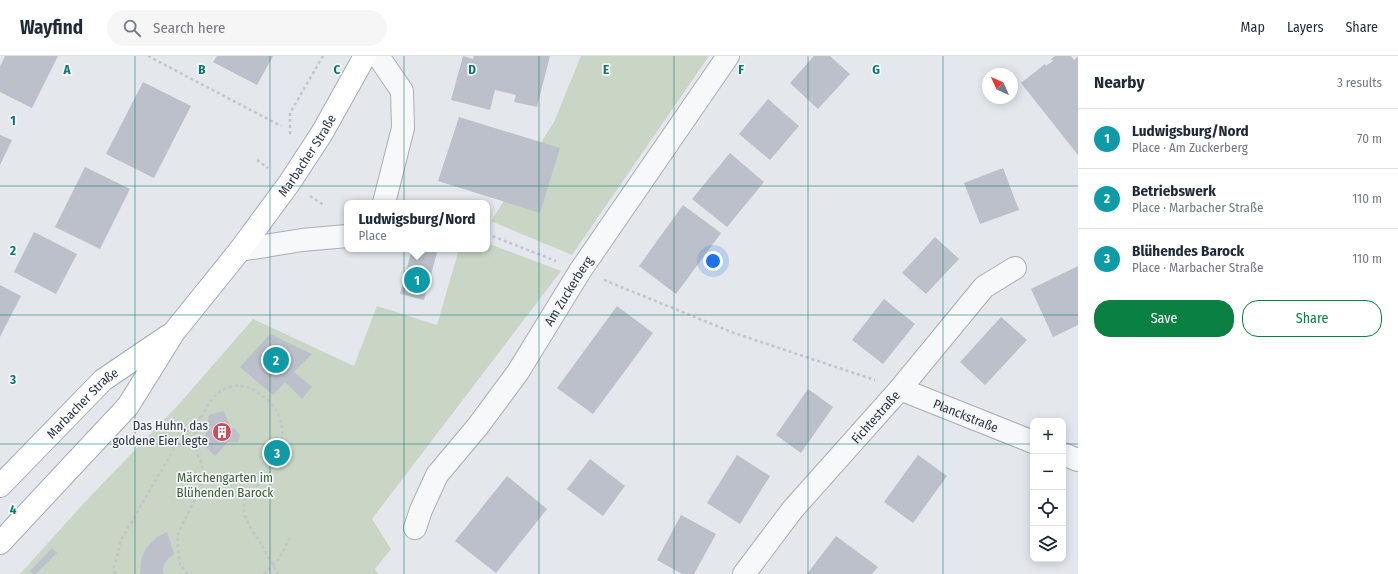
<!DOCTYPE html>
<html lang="en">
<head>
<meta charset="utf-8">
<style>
  :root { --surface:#fff; --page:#f6f6f7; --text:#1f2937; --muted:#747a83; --line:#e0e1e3; --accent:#0b8043 }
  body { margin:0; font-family:"Fira Sans Condensed",sans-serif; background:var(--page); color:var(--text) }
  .controls { position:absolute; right:12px; bottom:12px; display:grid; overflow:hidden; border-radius:8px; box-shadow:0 2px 10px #0003 }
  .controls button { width:36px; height:36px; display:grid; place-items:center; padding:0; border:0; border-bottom:1px solid var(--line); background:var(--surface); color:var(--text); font:20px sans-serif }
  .compass { position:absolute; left:982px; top:12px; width:36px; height:36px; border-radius:50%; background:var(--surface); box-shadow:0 2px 10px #0003; rotate:315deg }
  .you { position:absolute; left:713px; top:205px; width:14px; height:14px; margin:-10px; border:3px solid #fff; border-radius:50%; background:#1a73e8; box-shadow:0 0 0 6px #1a73e833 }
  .badge { display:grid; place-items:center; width:26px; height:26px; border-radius:50%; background:var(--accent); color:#fff; font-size:13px; font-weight:700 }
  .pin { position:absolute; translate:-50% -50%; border:2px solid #fff; box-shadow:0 1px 4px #0006 }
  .popup { position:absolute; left:344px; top:144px; width:146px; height:52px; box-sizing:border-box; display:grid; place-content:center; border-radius:8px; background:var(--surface); filter:drop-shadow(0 1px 3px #0005); font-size:13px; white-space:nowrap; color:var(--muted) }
  .popup b { font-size:15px; color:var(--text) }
  .popup::after { content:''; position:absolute; left:50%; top:100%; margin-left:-8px; border:8px solid transparent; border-top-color:var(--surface) }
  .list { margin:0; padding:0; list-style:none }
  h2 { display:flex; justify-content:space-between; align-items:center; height:52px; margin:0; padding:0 16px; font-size:17px }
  h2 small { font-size:13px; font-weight:400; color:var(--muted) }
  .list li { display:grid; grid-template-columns:26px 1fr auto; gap:12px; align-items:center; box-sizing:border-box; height:60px; padding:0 16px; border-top:1px solid var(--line) }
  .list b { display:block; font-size:15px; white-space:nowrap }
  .list p { margin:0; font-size:13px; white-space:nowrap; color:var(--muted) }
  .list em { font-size:13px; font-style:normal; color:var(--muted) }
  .actions { display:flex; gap:8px; padding:12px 16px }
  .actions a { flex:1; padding:9px 0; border:1px solid var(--accent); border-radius:16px; text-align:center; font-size:14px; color:var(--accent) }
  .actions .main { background:var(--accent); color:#fff }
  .icon { flex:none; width:22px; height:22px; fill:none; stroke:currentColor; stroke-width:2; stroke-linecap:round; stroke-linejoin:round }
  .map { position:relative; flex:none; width:1078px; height:518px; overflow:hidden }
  header { display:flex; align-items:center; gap:24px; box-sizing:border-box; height:56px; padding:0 20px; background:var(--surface); border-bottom:1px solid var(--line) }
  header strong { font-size:19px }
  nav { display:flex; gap:22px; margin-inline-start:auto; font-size:14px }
  .search { width:280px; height:36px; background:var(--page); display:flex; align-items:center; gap:10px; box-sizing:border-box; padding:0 14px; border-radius:22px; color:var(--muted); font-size:15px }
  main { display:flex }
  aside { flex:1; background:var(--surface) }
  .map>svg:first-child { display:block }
  .green { fill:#c9d6c5 }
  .building { fill:#bbc0ca }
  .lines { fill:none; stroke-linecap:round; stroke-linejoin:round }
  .minor-casing { stroke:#a9aeb7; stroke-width:24 }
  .major-casing { stroke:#a3abb8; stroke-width:24 }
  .path { stroke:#c2c5cb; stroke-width:2.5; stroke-dasharray:3 3; stroke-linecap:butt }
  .minor { stroke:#f7f8fa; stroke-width:22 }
  .major { stroke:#fff; stroke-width:22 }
  .path-bridge { stroke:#c2c5cb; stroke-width:2.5; stroke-dasharray:3 3; stroke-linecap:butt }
  .grid { fill:none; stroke:#0f766e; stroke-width:1; stroke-opacity:0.55 }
  .labels { text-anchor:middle; stroke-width:3.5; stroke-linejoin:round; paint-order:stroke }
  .street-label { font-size:13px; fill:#2b3445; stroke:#f4f6f9 }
  .poi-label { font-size:13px; fill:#2b3445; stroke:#f4f6f9; text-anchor:end }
  .park-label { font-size:13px; fill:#3f6138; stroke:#f4f6f9 }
  .grid-label { font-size:13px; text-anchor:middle; font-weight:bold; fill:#0f766e; stroke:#f4f6f9; stroke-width:3.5; stroke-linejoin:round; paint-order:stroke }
</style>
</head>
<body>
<header>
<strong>Wayfind</strong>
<div class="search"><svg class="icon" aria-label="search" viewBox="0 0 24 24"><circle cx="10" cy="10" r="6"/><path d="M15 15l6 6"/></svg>Search here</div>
<nav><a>Map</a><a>Layers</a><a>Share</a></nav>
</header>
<main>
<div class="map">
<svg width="1078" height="518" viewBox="0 0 1078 518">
  <rect width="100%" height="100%" fill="#e4e7ec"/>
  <g class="green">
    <path d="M 581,0 L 709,0 L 572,199 L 491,165 L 554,66 Z"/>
    <path d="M 487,187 L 561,215 L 372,463 L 391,493 L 375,513 L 378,518 L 20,518 L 84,447 L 180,347 L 253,263 L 354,310 L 377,250 L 437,269 L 459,193 L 487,193 Z"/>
  </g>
  <g class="building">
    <path d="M 5,0 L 58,0 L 32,52 L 0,36 L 0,11 Z"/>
    <path d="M 217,0 L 273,0 L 257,29 L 213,6 Z"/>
    <path d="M 463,0 L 473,3 L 474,0 L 550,0 L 537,51 L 514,46 L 516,39 L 495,34 L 490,54 L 451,44 Z"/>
    <path d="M 814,0 L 830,0 L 850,18 L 818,53 L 790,27 Z"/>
    <path d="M 1055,0 L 1071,0 L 1074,4 L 1078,1 L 1078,99 L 1021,27 L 1045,8 L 1046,10 L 1053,5 L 1051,3 Z"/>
    <path d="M 143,26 L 191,50 L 154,122 L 106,98 Z"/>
    <path d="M 768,43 L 799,70 L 770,104 L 739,78 Z"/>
    <path d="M 459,61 L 560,92 L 540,157 L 438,125 Z"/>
    <path d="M 0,79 L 12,84 L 0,109 Z"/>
    <path d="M 730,97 L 764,126 L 727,171 L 692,143 Z"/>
    <path d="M 85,111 L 130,133 L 100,193 L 55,171 Z"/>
    <path d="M 1003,112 L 1019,154 L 980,168 L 964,127 Z"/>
    <path d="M 683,149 L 721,177 L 676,238 L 639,210 Z"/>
    <path d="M 34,176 L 77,198 L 56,238 L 14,216 Z"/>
    <path d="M 935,181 L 959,203 L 926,238 L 902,217 Z"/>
    <path d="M 412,193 L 438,193 L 424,244 L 400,238 Z"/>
    <path d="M 1078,210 L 1078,269 L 1053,281 L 1031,233 Z"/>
    <path d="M 0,229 L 21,240 L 0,281 Z"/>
    <path d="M 884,243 L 915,268 L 883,308 L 852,284 Z"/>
    <path d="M 617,250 L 653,277 L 593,358 L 557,332 Z"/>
    <path d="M 1001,261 L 1027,284 L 985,329 L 960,306 Z"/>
    <path d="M 270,278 L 312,298 L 294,316 L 312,331 L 302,343 L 285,326 L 273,339 L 240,311 Z"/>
    <path d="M 808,333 L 833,351 L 801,397 L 776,379 Z"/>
    <path d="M 224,355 L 230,371 L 235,373 L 240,379 L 238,386 L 228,386 L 215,400 L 204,389 L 209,359 Z"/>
    <path d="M 737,399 L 770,420 L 740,468 L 707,447 Z"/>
    <path d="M 918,399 L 947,420 L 913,467 L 884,446 Z"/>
    <path d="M 590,403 L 625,430 L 603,460 L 567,433 Z"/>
    <path d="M 507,420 L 547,453 L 496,517 L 455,485 Z"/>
    <path d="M 681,459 L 716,478 L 694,518 L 682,518 L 657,504 Z"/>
    <path d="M 167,476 L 174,498 L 170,501 L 165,506 L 163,513 L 164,518 L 140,518 L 141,504 L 146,492 L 157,481 Z"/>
    <path d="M 836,480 L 878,511 L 872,518 L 807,518 Z"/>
    <path d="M 52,492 L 57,497 L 36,518 L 33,518 L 30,515 Z"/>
  </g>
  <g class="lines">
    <defs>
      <g id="minor">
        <path d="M 378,0 L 402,35 L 403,72 L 384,147"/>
        <path d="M 240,194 L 302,184 L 347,180"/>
        <path id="s1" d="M 900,333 L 1033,386"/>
        <path d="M 1063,398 L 1078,404"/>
        <path id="s2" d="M 415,472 L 421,454 L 437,419 L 478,370 L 518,316 L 580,215 L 728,0"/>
        <path id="s3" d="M 744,518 L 793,453 L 900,333 L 984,231 L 1015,212"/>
      </g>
      <g id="major">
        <path id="s4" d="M 0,430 L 103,324 L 168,280"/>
        <path id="s5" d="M 0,487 L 128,350 L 174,276 L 240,194 L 290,126 L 322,77 L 365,0"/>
      </g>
    </defs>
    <use href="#minor" class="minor-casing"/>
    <use href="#major" class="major-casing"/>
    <g class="path">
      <path d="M 148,0 L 281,70"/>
      <path d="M 290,78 L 290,57 L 323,0"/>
      <path d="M 257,104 L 268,112"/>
      <path d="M 310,140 L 325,150"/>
      <path d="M 487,178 L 556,205"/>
      <path d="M 604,224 L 734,277 L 875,324"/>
      <path d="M 115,518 L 114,512 L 121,484 L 179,384 L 201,360"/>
      <path d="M 188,518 L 180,509 C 179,500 177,488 178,479 C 179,475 183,469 184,465 C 191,451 200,436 203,421 C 205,411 198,401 195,392 C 192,379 198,366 205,355 C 211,343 217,335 230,331 C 242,327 251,332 261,339 C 289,357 287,391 269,416 C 262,427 246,436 244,449 C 242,463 256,479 262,490"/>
      <path d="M 264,518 L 279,503 L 290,482"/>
    </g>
    <use href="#minor" class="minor"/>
    <use href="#major" class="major"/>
    <path class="path-bridge" d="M 262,490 L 278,518"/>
  </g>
  <path class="grid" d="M 135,0 L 135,518M 270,0 L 270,518M 404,0 L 404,518M 539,0 L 539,518M 674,0 L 674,518M 808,0 L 808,518M 943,0 L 943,518M 0,130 L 1078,130M 0,259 L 1078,259M 0,388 L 1033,388M 1063,388 L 1078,388"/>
  <defs>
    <symbol id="building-disc" viewBox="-11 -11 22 22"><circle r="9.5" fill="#d1495b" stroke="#f4f6f9"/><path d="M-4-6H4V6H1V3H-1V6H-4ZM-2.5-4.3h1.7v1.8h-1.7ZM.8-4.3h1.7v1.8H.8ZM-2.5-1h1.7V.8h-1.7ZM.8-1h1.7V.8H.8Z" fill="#fff"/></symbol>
  </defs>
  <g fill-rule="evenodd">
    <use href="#building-disc" x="211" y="365" width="22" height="22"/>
  </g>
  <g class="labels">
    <g class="street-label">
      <text dy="5" stroke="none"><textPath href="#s5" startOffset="496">Marbacher Straße</textPath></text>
      <text dy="5" stroke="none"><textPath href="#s2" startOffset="284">Am Zuckerberg</textPath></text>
      <text dy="5" stroke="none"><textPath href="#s4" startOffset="117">Marbacher Straße</textPath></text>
      <text dy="5" stroke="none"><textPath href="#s1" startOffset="71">Planckstraße</textPath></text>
      <text dy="5" stroke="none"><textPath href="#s3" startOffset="205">Fichtestraße</textPath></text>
    </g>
    <g class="poi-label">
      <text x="208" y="374">Das Huhn, das<tspan x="208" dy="15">goldene Eier legte</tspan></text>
    </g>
    <g class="park-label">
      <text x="225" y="426">Märchengarten im<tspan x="225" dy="15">Blühenden Barock</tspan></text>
    </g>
  </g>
  <g class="grid-label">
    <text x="67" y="18">A</text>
    <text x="202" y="18">B</text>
    <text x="337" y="18">C</text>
    <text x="472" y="18">D</text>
    <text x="606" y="18">E</text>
    <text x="741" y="18">F</text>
    <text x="876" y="18">G</text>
    <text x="13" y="69">1</text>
    <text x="13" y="199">2</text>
    <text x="13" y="328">3</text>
    <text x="13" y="458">4</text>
  </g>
</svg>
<div class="controls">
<button>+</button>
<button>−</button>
<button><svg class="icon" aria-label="locate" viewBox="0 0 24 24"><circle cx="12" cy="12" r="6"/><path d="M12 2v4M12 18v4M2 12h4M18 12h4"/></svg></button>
<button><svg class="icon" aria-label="layers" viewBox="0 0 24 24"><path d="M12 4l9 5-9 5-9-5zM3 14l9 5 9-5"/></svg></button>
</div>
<svg class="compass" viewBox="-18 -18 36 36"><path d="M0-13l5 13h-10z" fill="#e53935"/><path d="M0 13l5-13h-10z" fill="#747a83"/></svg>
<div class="you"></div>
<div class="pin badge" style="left:417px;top:224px;background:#0f9aa8">1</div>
<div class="popup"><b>Ludwigsburg/Nord</b>Place</div>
<div class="pin badge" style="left:276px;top:304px;background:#0f9aa8">2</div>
<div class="pin badge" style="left:277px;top:397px;background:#0f9aa8">3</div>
</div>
<aside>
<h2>Nearby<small>3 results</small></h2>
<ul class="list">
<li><span class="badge" style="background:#0f9aa8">1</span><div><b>Ludwigsburg/Nord</b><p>Place · Am Zuckerberg</p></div><em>70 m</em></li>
<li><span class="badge" style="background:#0f9aa8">2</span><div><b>Betriebswerk</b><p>Place · Marbacher Straße</p></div><em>110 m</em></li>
<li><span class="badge" style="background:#0f9aa8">3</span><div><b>Blühendes Barock</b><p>Place · Marbacher Straße</p></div><em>110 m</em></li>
</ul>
<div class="actions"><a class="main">Save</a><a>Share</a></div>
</aside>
</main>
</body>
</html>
